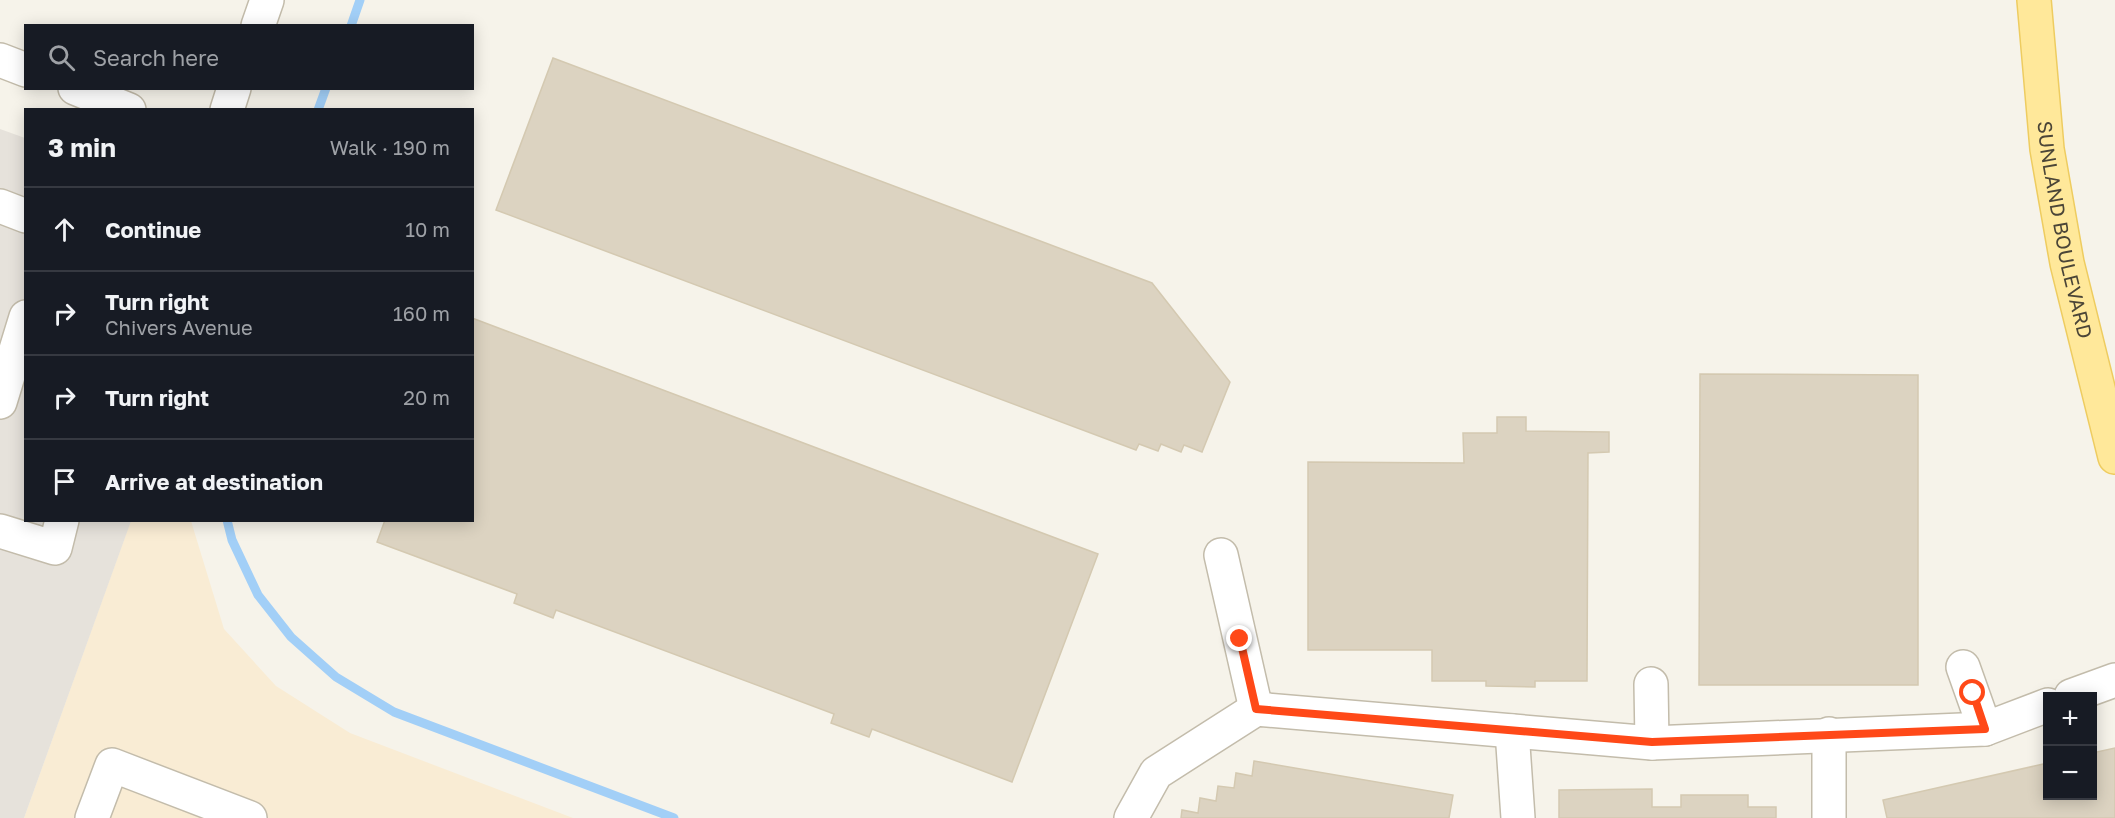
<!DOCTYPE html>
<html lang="en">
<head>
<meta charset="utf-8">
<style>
  :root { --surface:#171b24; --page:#242831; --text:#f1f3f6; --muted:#9ea1a6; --line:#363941 }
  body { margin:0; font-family:"Golos Text",sans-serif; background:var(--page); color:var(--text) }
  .controls { position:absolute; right:18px; bottom:18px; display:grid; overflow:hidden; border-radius:0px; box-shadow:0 3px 15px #0003 }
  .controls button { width:54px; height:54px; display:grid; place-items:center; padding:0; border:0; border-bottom:2px solid var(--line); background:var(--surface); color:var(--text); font:30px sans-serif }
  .stop { position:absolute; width:18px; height:18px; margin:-14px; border:4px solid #ff4918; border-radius:50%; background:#fff }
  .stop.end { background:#ff4918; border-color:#fff; box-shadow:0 2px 6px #0008 }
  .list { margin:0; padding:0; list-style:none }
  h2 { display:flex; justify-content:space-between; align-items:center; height:78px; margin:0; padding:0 24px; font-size:26px }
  h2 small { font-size:20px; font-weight:400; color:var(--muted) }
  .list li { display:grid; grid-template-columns:39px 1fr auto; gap:18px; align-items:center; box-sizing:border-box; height:84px; padding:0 24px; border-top:2px solid var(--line) }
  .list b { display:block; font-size:22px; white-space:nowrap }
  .list p { margin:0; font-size:20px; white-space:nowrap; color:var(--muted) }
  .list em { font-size:20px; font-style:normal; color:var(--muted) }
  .icon { flex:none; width:33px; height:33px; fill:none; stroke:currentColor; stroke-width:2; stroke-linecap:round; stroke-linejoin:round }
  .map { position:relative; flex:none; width:2115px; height:818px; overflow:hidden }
  .search { position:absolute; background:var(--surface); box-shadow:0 3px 15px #0003; left:24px; top:24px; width:450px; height:66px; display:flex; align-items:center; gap:15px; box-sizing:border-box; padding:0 21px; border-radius:0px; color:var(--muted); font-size:22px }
  .panel { position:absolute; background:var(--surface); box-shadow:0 3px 15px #0003; left:24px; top:108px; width:450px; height:414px; border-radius:0px }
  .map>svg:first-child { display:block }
  .commercial { fill:#f9ecd4 }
  .industrial { fill:#e6e2db }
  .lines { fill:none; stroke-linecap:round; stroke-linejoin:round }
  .stream { stroke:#a2cff7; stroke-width:9 }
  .building { fill:#dcd3c1; stroke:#d4c9b1; stroke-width:1.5 }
  .minor-casing { stroke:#c3bcab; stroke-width:36 }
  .major-casing { stroke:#eecc60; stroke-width:36 }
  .minor { stroke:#fff; stroke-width:33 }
  .major { stroke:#ffe89a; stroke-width:33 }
  .route { stroke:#ff4918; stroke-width:8 }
  .labels { text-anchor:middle; stroke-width:4.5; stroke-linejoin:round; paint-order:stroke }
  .street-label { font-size:20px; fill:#4b4537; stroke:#fff }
</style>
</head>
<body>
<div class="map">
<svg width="2115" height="818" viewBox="0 0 2115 818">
  <rect width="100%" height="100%" fill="#f6f3ea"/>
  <path class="commercial" d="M 131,520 L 191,521 L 224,629 L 276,686 L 350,733 L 573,818 L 24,818 Z"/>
  <path class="industrial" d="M 0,129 L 25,138 L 26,520 L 131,521 L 24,818 L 0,818 Z"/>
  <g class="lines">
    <g class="stream">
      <path d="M 351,26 L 360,0"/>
      <path d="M 318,110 L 326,88"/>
      <path d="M 227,520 L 232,540 L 258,595 L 291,637 L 336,677 L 394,712 L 674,818"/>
    </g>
  </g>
  <g class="building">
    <path d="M 553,58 L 1152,283 L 1230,382 L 1202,452 L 1184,445 L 1181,452 L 1161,444 L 1158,451 L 1139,444 L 1136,450 L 496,210 Z"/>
    <path d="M 472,318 L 1098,554 L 1012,782 L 872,729 L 869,737 L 831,723 L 834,714 L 556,610 L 553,618 L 514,603 L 517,594 L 377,542 L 385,520 L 472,520 Z"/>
    <path d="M 1700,374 L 1918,375 L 1918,685 L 1699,685 Z"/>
    <path d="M 1497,417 L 1526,417 L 1526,431 L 1609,432 L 1609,452 L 1588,453 L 1587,681 L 1535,681 L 1535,687 L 1486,686 L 1486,681 L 1432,681 L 1432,650 L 1308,650 L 1308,462 L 1464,463 L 1463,433 L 1497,433 Z"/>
    <path d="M 2115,748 L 2115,818 L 1887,818 L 1883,800 L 2048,763 L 2048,796 L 2092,796 L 2092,753 Z"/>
    <path d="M 1254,761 L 1453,795 L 1449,818 L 1181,818 L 1182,810 L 1198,813 L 1200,798 L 1216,801 L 1218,786 L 1234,788 L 1236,773 L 1252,776 Z"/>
    <path d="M 1652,789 L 1652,807 L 1681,807 L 1681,795 L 1748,795 L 1748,807 L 1776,807 L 1776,818 L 1559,818 L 1559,790 Z"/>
  </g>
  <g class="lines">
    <defs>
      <g id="minor">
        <path d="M 258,26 L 267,0"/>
        <path d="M 0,60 L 26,70"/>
        <path d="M 75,88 L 129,110"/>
        <path d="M 227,110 L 234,88"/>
        <path d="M 0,206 L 26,216"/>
        <path d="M 0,402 L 26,317"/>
        <path d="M 0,531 L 55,548 L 62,520"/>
        <path d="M 1221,555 L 1256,709"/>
        <path d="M 1963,667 L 1985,729"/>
        <path d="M 1651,684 L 1652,743"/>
        <path d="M 2071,696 L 2115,680"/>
        <path d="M 1512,731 L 1518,818"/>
        <path d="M 92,818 L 112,765 L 250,818"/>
        <path d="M 1131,818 L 1156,773 L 1256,709 L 1652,743 L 1985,729 L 2048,705"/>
        <path d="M 1829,818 L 1829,734"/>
      </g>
      <g id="major">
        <path id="s1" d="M 2034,0 L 2047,149 L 2067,263 L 2115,457"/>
      </g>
    </defs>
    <use href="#minor" class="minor-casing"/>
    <use href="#major" class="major-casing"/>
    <use href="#minor" class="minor"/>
    <use href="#major" class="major"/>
  </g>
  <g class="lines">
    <path class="route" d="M 1240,639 L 1256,709 L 1652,742 L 1985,729 L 1973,693"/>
  </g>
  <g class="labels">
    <g class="street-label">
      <text dy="7" stroke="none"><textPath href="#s1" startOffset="232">SUNLAND BOULEVARD</textPath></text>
    </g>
  </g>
</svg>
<div class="controls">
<button>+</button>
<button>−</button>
</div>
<div class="stop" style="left:1973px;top:693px"></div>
<div class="stop end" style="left:1240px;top:639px"></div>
<div class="search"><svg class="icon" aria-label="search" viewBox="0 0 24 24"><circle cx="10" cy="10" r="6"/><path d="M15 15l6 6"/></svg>Search here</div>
<section class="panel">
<h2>3 min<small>Walk · 190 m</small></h2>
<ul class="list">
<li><svg class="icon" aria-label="ahead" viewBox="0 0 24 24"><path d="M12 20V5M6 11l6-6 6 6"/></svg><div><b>Continue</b></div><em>10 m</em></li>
<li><svg class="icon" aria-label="right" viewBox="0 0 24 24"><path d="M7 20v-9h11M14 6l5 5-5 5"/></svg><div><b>Turn right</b><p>Chivers Avenue</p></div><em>160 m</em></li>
<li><svg class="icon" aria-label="right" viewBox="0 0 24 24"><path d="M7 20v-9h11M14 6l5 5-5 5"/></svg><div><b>Turn right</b></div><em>20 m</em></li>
<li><svg class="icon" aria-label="arrive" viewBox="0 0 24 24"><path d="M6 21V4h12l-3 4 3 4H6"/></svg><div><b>Arrive at destination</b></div></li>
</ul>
</section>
</div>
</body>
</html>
